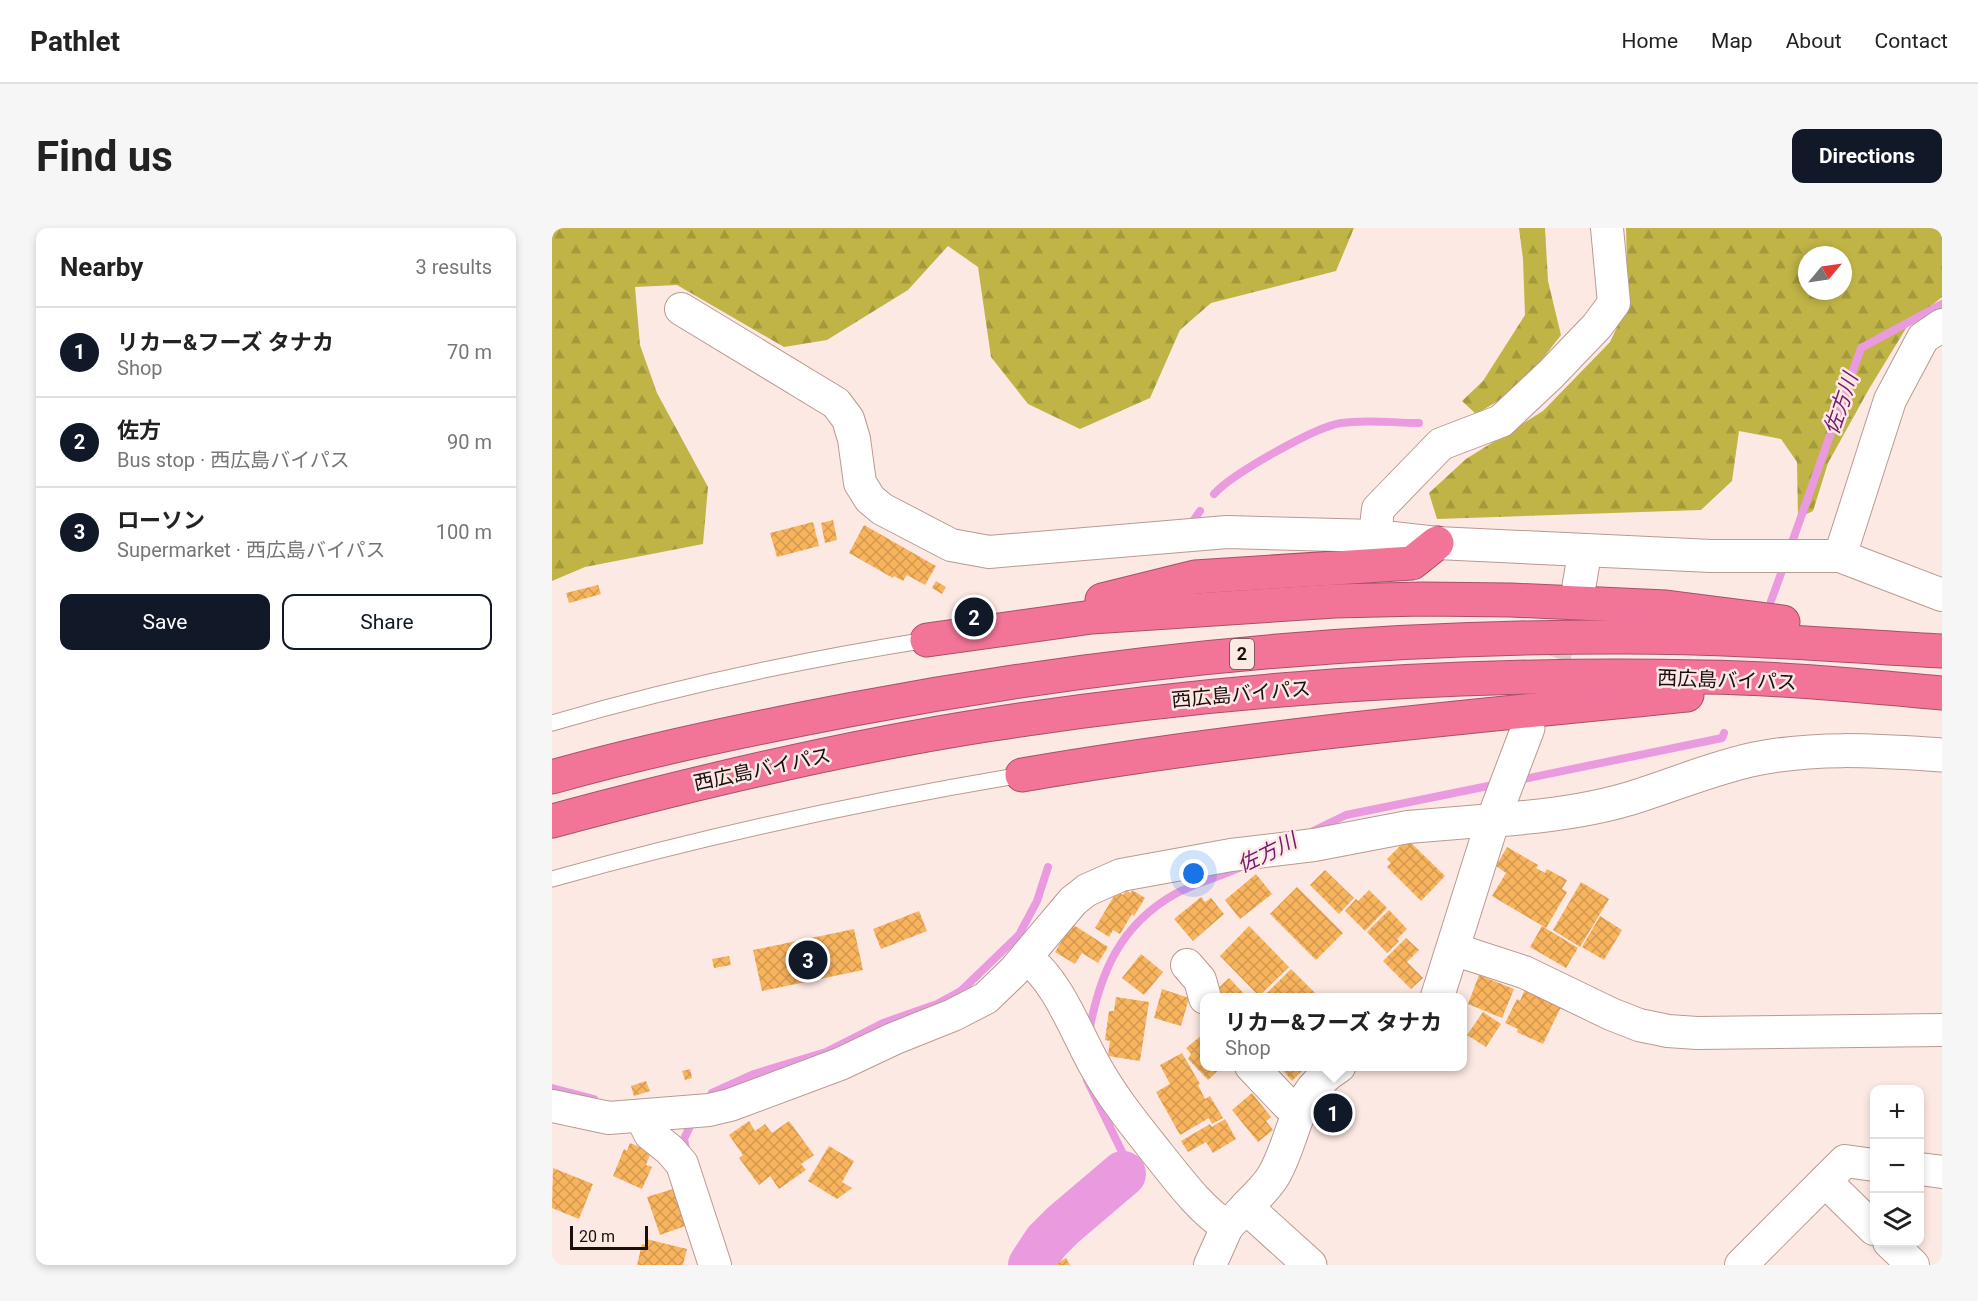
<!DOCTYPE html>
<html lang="en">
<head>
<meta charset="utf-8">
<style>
  :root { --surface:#fff; --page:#f6f6f6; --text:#222; --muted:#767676; --line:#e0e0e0; --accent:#111827 }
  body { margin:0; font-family:Roboto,"Noto Sans JP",sans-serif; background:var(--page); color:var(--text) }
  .controls { position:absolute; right:18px; bottom:18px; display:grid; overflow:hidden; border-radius:12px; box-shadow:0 3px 9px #0003 }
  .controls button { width:54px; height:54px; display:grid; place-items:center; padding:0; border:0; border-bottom:2px solid var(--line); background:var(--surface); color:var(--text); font:30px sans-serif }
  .compass { position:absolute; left:1246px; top:18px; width:54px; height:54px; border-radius:50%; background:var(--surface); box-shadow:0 3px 9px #0003; rotate:61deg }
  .scale { position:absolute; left:18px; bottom:15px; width:78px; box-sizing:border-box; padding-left:6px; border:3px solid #1a0f0c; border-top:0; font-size:16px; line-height:21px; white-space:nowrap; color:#1a0f0c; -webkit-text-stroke:4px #fde9e4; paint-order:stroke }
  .you { position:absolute; left:642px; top:646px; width:21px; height:21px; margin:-15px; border:4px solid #fff; border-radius:50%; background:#1a73e8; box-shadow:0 0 0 9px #1a73e833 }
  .badge { display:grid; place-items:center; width:39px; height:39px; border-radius:50%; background:var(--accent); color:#fff; font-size:20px; font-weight:700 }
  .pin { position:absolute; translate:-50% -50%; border:3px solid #fff; box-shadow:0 2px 6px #0006 }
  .popup { position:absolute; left:648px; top:765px; width:267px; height:78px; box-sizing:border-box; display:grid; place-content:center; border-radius:12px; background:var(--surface); filter:drop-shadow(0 2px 4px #0005); font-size:20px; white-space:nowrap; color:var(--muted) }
  .popup b { font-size:22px; color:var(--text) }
  .popup::after { content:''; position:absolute; left:50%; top:100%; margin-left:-12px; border:12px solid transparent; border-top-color:var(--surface) }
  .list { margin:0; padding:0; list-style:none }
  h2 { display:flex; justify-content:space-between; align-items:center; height:78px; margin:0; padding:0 24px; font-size:26px }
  h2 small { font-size:20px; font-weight:400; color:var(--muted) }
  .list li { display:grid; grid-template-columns:39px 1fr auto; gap:18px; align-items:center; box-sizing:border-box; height:90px; padding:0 24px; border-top:2px solid var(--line) }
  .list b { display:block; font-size:22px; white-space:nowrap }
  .list p { margin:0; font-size:20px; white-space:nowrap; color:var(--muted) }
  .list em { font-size:20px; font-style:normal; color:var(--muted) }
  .actions { display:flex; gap:12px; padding:18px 24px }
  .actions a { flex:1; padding:14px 0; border:2px solid var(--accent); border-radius:12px; text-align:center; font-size:21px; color:var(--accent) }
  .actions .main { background:var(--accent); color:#fff }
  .icon { flex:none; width:33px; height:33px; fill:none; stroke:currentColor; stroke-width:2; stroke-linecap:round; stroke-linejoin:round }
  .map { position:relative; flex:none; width:1390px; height:1037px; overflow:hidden; border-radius:12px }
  header { display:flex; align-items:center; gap:36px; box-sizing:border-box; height:84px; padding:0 30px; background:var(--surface); border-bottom:2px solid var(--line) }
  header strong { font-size:28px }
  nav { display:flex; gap:33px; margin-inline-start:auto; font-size:21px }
  .intro { display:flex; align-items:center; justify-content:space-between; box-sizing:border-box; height:144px; padding:0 36px }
  h1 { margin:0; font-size:42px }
  .button { padding:15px 27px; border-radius:12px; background:var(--accent); color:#fff; font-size:21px; font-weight:700 }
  main { display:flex; gap:36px; padding:0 36px }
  aside { flex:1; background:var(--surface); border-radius:12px; box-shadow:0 3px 9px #0003 }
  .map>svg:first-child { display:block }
  .forest { fill:url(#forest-firs); fill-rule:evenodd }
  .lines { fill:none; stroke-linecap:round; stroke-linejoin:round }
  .stream { stroke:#ea9be0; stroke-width:8 }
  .river { stroke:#ea9be0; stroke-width:46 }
  .building { fill:url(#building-cross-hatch) }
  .tertiary-tunnel { stroke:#dbc8c4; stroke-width:33; stroke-dasharray:33 16; stroke-linecap:butt }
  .service-casing { stroke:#b89a91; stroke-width:17 }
  .minor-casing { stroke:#b89a91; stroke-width:34 }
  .tertiary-casing { stroke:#b89a91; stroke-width:35 }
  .motorway-casing { stroke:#a65167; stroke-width:35 }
  .service { stroke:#fff; stroke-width:15 }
  .minor { stroke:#fff; stroke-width:32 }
  .tertiary { stroke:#fff; stroke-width:33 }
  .motorway { stroke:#f27598; stroke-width:33 }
  .labels { text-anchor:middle; stroke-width:5; stroke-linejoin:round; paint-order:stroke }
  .shield { fill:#fde9e4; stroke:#5e504d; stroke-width:1.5 }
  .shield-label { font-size:18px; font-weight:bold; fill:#1a0f0c }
  .street-label { font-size:20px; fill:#1a0f0c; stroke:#fde9e4 }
  .water-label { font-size:21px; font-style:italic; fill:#771970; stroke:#fde9e4 }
</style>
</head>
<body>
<header>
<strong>Pathlet</strong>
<nav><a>Home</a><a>Map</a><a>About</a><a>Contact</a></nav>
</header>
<div class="intro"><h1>Find us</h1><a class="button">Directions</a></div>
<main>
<aside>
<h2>Nearby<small>3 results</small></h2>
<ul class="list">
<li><span class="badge">1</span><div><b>リカー&amp;フーズ タナカ</b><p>Shop</p></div><em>70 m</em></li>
<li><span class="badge">2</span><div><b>佐方</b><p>Bus stop · 西広島バイパス</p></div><em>90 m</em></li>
<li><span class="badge">3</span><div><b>ローソン</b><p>Supermarket · 西広島バイパス</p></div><em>100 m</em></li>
</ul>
<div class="actions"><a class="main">Save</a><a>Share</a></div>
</aside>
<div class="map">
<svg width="1390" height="1037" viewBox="0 0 1390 1037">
  <defs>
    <pattern id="forest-firs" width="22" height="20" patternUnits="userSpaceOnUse" patternTransform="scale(1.5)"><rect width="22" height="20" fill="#c0b446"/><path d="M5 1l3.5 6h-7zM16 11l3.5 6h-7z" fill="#a49a3c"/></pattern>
    <pattern id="building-cross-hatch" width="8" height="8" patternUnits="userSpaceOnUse" patternTransform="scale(1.5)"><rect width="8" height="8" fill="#f8b35d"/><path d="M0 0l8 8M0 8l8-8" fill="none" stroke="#d49950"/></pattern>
  </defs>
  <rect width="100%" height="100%" fill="#fde9e4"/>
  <g class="forest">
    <path d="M 0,0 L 802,0 L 784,43 L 659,75 L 628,102 L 598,170 L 528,201 L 476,176 L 439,129 L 426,39 L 396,18 L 356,62 L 275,112 L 232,119 L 125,57 L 83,59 L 88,117 L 105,165 L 156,259 L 151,316 L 33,339 L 0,353 Z"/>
    <path d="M 967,0 L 993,0 L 996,53 L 1009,107 L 968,160 L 924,186 L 910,173 L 931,153 L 973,87 L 971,31 Z"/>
    <path d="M 1074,0 L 1390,0 L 1390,69 L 1356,97 L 1317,161 L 1276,235 L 1261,283 L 1246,290 L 1245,234 L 1229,211 L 1187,203 L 1180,253 L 1149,282 L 885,291 L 877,265 L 914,231 L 991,183 L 1058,114 L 1076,76 ZM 1255,27 L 1291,27 L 1291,63 L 1255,63 Z"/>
  </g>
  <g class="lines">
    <g class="stream">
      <path d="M 662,266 C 680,246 763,199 789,195 C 814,191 842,195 867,195"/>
      <path d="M 641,293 L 648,283"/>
      <path d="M 1238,320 L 1309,120 L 1390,76"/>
      <path d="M 1219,373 L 1231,340"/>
      <path d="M 967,552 L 1170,510 L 1172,505"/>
      <path d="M 761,603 L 794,587 L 946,556"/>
      <path d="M 537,804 C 548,745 568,697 623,666 C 645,654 669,649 691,638"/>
      <path d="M 535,852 L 572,928 L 571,946"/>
      <path d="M 0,860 L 42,871"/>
      <path d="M 160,865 L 202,846 L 274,824 L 331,795 L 385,776 L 409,763 L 467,707 L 485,673 L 496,639"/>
      <path d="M 134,921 L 132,911 L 139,896"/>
    </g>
    <path class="river" d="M 479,1037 L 494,1014 L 511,997 L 571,946"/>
  </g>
  <g class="building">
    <path d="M 281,292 L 285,312 L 273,315 L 269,295 Z"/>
    <path d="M 261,294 L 267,318 L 225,329 L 218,305 Z"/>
    <path d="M 312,297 L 384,338 L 373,357 L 355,347 L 351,353 L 342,348 L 341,350 L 297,325 Z"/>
    <path d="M 384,353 L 394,359 L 390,366 L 380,360 Z"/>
    <path d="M 46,357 L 49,366 L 17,375 L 14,365 Z"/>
    <path d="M 855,611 L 893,648 L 869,673 L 835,639 L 839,635 L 835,631 Z"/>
    <path d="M 955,619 L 986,637 L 984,640 L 993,645 L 995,641 L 1015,652 L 1010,661 L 1015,664 L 994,700 L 940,668 L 954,645 L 944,638 Z"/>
    <path d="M 773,642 L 802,670 L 787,686 L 758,657 Z"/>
    <path d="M 704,646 L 720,666 L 688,691 L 673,672 Z"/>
    <path d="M 1029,654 L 1057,671 L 1028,719 L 1001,702 Z"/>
    <path d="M 745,659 L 791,705 L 764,732 L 718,686 Z"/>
    <path d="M 574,662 L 579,665 L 580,662 L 593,670 L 582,688 L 580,686 L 568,706 L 561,702 L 557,709 L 543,700 L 565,663 L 571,667 Z"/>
    <path d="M 817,662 L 835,680 L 813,703 L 793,683 L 804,671 L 806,673 Z"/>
    <path d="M 649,669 L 653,674 L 659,670 L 672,686 L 641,713 L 622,691 Z"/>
    <path d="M 837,682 L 855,701 L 845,711 L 847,713 L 835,725 L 815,704 Z"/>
    <path d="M 367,683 L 375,703 L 329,721 L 321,701 Z"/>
    <path d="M 1048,688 L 1070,702 L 1052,732 L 1030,719 Z"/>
    <path d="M 520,696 L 556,719 L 546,735 L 530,725 L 523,736 L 503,724 Z"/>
    <path d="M 697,698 L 737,739 L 707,768 L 668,728 Z"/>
    <path d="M 990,698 L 1026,720 L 1014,740 L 978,719 Z"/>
    <path d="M 302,701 L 311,742 L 210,763 L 201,722 Z"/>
    <path d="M 854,710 L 867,722 L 855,734 L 871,750 L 859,761 L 831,733 Z"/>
    <path d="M 589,726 L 611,744 L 592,767 L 570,750 Z"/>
    <path d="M 177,728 L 179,737 L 162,740 L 160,731 Z"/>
    <path d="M 739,741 L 768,770 L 710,770 Z"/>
    <path d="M 927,747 L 962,761 L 950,790 L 916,776 Z"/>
    <path d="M 677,750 L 696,770 L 667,770 L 662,764 Z"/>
    <path d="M 610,761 L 637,770 L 629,798 L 602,790 Z"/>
    <path d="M 973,761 L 1009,779 L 991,816 L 965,804 L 966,801 L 953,795 L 965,771 L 968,773 Z"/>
    <path d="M 564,769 L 597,774 L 588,833 L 556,828 L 558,813 L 553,812 L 557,783 L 562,783 Z"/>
    <path d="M 931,784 L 949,796 L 934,819 L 915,807 Z"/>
    <path d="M 650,807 L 652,838 L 671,838 L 656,852 L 636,831 L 639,826 L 634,820 Z"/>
    <path d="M 630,825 L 648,856 L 646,857 L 653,871 L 658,868 L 671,890 L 660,896 L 657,890 L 628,907 L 604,864 L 618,856 L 608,837 Z"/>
    <path d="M 727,838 L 755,838 L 740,853 Z"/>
    <path d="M 138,841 L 140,850 L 133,852 L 130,843 Z"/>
    <path d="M 94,853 L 98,863 L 82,868 L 79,858 Z"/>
    <path d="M 700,865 L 719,889 L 714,893 L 721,902 L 706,914 L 680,882 Z"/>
    <path d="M 673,891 L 684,911 L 661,925 L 654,914 L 636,924 L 629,913 L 658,896 L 660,899 Z"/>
    <path d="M 197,893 L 203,903 L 213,896 L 220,905 L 237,893 L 262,927 L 249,936 L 254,942 L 227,961 L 218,948 L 207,957 L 187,930 L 191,927 L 177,907 Z"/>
    <path d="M 78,915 L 99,924 L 94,937 L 100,939 L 90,961 L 61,948 L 72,921 L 75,923 Z"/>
    <path d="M 277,918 L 302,933 L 290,954 L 300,960 L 285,971 L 256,953 Z"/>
    <path d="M 1,940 L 41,956 L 27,991 L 0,980 Z"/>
    <path d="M 124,960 L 136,997 L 108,1007 L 95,969 Z"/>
    <path d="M 94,1011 L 135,1021 L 131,1037 L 85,1037 L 90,1016 L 93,1017 Z"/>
    <path d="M 514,1030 L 518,1037 L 503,1037 Z"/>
  </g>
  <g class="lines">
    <path class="tertiary-tunnel" d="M 985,475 L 1027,358"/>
    <defs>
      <g id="service">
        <path d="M 0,495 C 123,459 249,432 375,412"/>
        <path d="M 0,651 C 156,607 310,574 470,547"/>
      </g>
      <g id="minor">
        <path d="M 129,81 L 284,175 L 296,191 L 302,211 L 308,255 L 318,271 L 330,281 L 399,317 L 437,324 L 675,304 L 823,308 L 885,315 L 1159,328 L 1288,328 L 1390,367"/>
        <path d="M 823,308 L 826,281 L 889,216 L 949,193 L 999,146 L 1045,98 L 1062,75 L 1055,0"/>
        <path d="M 1288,328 L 1338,172 L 1371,110 L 1390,97"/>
        <path d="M 901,721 L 972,744 L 1059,786 L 1087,797 L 1116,803 L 1145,805 L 1390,802"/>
        <path d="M 474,729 C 507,755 522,800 542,836 C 560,869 583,897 606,926 C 627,952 647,980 675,999"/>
        <path d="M 635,737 L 648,752 L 653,770"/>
        <path d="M 699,838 L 736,877 L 747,884"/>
        <path d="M 0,878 L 57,890 L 157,882 L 178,877 L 288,836 L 341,811 L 401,787 L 434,770 L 462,743 L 521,673 L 535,662 L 569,647 L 679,627 L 762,617 L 856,599 L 941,592"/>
        <path d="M 89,888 L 98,906 L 118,922 L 130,936 L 163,1037"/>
        <path d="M 1368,941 L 1390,944"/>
        <path d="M 1273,953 L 1322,1001"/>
        <path d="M 1337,1014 L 1361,1037"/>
        <path d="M 658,1037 L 675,999 L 689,984"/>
        <path d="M 1189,1037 L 1293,933 L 1322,937"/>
      </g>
      <g id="tertiary">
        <path d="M 1027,358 L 1033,323"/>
        <path d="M 941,592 C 987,589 1032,584 1076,571 C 1119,558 1160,540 1203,531 C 1266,518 1327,523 1390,527"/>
        <path d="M 885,770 L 941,592 L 976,500"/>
        <path d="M 758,1037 L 694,979 C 704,969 715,959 722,947 C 745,906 740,867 787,838"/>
      </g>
      <g id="motorway">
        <path d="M 550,372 L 643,349 L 860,335 L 885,315"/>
        <path d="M 375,412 L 540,389 L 783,373 L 871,371 L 959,372 L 1114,379 L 1231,394"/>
        <path d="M 470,547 C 690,509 913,489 1135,467"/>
        <path d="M 0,549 C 99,521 201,500 302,481 C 556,433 815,408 1073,409 C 1179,409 1284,417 1390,423"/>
        <path d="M 0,593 C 145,554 292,519 441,496 C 675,460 913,444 1151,449 C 1230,450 1311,458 1390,465"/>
      </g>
    </defs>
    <use href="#service" class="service-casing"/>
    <use href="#minor" class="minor-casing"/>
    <use href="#tertiary" class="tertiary-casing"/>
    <use href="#motorway" class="motorway-casing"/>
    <use href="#service" class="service"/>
    <use href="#minor" class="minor"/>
    <use href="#tertiary" class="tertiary"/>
    <use href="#motorway" class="motorway"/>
  </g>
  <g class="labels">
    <rect class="shield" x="678" y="411" width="24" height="30" rx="4.5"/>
    <g class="shield-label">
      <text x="690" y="432">2</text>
    </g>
    <g class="street-label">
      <text transform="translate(1175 452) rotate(2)" y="7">西広島バイパス</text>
      <text transform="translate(689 466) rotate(-5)" y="7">西広島バイパス</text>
      <text transform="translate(210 541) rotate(-12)" y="7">西広島バイパス</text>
    </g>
    <g class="water-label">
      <text transform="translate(1289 176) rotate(-71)" y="7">佐方川</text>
      <text transform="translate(715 625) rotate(-26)" y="7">佐方川</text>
    </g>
  </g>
</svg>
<div class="controls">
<button>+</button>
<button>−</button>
<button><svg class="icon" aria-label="layers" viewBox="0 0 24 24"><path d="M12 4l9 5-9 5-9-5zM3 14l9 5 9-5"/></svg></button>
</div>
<svg class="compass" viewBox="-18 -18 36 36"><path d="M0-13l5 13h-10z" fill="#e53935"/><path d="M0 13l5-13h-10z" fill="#767676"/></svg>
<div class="scale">20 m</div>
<div class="you"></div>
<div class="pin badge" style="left:781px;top:885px">1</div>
<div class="popup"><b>リカー&amp;フーズ タナカ</b>Shop</div>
<div class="pin badge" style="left:422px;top:389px">2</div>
<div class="pin badge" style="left:256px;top:732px">3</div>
</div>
</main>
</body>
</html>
